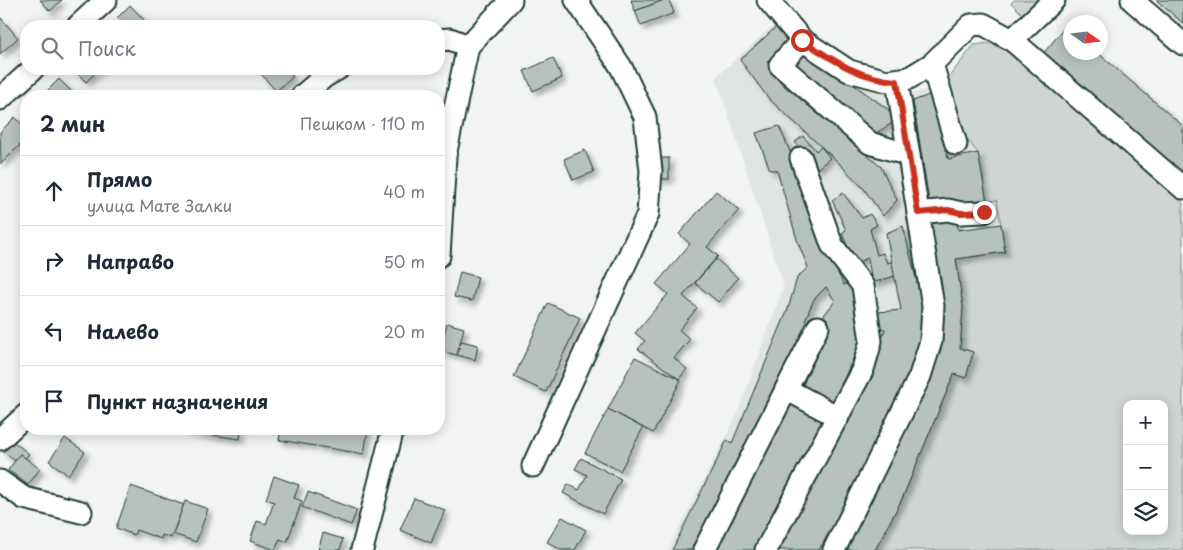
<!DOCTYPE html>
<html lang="ru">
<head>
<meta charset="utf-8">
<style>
  :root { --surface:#fff; --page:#f6f6f7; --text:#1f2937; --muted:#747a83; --line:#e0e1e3 }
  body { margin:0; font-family:"Playpen Sans",sans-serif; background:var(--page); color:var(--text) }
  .controls { position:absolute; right:15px; bottom:15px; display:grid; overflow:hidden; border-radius:10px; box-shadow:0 2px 12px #0003 }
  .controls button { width:45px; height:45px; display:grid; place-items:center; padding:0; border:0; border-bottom:1px solid var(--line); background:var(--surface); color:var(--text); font:25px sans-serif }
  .compass { position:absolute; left:1063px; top:15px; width:45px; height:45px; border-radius:50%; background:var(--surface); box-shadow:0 2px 12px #0003; rotate:104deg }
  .stop { position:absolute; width:15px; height:15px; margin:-11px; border:4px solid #c8321e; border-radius:50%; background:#fff }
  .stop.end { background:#c8321e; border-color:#fff; box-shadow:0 1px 5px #0008 }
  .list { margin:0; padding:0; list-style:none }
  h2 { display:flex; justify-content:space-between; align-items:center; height:65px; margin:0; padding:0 20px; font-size:21px }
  h2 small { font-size:16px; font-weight:400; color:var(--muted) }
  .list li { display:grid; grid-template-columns:32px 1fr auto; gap:15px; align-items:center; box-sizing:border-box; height:70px; padding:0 20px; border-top:1px solid var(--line) }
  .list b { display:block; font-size:19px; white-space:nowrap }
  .list p { margin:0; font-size:16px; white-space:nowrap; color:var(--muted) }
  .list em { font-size:16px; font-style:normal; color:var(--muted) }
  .icon { flex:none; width:28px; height:28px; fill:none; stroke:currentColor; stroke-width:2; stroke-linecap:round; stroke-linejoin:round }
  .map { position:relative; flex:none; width:1183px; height:550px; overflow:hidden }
  .search { position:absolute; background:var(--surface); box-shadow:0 2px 12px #0003; left:20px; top:20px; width:425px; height:55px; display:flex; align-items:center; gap:12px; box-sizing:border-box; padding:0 18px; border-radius:20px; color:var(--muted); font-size:19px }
  .panel { position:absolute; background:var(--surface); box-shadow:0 2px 12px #0003; left:20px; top:90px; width:425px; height:345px; border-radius:20px }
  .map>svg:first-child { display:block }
  .built { fill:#e0e4e3 }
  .green { fill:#ced5d3; stroke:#768984; fill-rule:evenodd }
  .building { fill:#b7c1bd; stroke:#1f3d34; filter:url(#shadow) }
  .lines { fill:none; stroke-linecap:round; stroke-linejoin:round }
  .minor-casing { stroke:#1f3d34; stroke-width:25 }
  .minor { stroke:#fff; stroke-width:21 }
  .route { stroke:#c8321e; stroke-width:6 }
</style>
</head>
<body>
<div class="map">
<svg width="1183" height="550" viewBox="0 0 1183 550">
  <defs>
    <filter id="shadow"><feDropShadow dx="4.5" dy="4.5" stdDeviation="2.5" flood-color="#0004"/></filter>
  </defs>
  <rect width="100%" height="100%" fill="#f2f3f3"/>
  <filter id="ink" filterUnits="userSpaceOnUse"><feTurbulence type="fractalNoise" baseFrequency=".02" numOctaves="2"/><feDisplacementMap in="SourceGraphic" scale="10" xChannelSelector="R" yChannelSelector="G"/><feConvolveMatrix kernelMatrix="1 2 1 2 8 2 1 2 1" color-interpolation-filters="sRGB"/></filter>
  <g filter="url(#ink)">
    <path class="built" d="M 776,23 L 909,95 L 944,83 L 955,125 L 978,153 L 987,202 L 997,200 L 1005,252 L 966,378 L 953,375 L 902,499 L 875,550 L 668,550 L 736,417 L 784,286 L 716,77 Z"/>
    <g class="green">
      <path d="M 1014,0 L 1042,0 L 1026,18 L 1011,3 Z"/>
      <path d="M 989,43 L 1019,57 L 1183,203 L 1183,550 L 875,550 L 902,499 L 954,374 L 965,377 L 972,352 L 960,348 L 963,307 L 956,259 L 1005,252 L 997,200 L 987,202 L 978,153 L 955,125 L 944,83 L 974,45 ZM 1127,404 L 1164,404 L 1164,531 L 1127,531 Z"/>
    </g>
    <g class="building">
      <path d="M 40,0 L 62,0 L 50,11 Z"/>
      <path d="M 631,0 L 664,0 L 635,11 Z"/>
      <path d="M 664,0 L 669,0 L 674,13 L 641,26 L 635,11 Z"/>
      <path d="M 1156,0 L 1183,0 L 1183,23 Z"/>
      <path d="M 130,5 L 146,22 L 141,26 L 125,26 L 117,18 Z"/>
      <path d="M 1,18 L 18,38 L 0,54 L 0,19 Z"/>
      <path d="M 1066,26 L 1070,30 L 1070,52 L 1097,52 L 1183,126 L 1183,177 L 1041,56 Z"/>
      <path d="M 776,27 L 788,42 L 767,62 L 773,67 L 770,70 L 788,90 L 790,88 L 800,95 L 798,97 L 881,167 L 897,200 L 883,216 L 864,189 L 837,161 L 769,99 L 740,60 Z"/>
      <path d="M 805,50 L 889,110 L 894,122 L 873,135 L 791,64 Z"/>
      <path d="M 553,58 L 562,78 L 533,91 L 524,71 Z"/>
      <path d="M 73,69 L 99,69 L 86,82 Z"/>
      <path d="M 267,69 L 285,69 L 293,77 L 276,91 L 261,74 Z"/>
      <path d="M 59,79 L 76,96 L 42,96 Z"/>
      <path d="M 929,95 L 941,125 L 948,159 L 978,153 L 987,202 L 955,208 L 930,207 L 913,101 Z"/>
      <path d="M 15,117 L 26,129 L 26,139 L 1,164 L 0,132 Z"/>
      <path d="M 779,126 L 791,154 L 794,169 L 804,171 L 815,229 L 844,285 L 848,283 L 854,293 L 860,343 L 831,408 L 802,388 L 823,335 L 821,319 L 835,301 L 826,287 L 814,299 L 805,320 L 808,323 L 753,447 L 697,550 L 672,550 L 727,440 L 732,443 L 788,309 L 797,278 L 808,267 L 798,243 L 777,170 L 770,170 L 756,133 Z"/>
      <path d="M 803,136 L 816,151 L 821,147 L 830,158 L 817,169 L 795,142 Z"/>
      <path d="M 585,150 L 594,172 L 573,180 L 564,159 Z"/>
      <rect x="657" y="158" width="12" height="21"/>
      <path d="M 716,191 L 739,210 L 707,247 L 718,256 L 683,296 L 697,308 L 679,330 L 690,339 L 674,358 L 687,369 L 679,379 L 638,349 L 645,341 L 635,333 L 668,294 L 656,284 L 690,244 L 679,234 Z"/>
      <path d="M 843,193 L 862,218 L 870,214 L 877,225 L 870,229 L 877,255 L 883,253 L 887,263 L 892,262 L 895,276 L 872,283 L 868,258 L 854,264 L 842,233 L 846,230 L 832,200 Z"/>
      <path d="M 956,215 L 958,230 L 1001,224 L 1005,252 L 956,259 L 963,307 L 960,348 L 973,352 L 966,378 L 954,374 L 902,499 L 875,550 L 841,550 L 878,487 L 929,378 L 929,219 Z"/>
      <path d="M 903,226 L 919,290 L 924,325 L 919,350 L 856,485 L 819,550 L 778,550 L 816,481 L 873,367 L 885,329 L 880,328 L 878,312 L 901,310 L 886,233 Z"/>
      <path d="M 716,259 L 738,278 L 718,302 L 695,283 Z"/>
      <path d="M 460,272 L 478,277 L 472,301 L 454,297 Z"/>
      <path d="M 548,303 L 580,318 L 546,392 L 514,377 Z"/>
      <path d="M 447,323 L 464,328 L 457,355 L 440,351 Z"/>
      <path d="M 461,341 L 478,345 L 475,360 L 457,355 Z"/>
      <path d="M 635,357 L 681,380 L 653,433 L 608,409 Z"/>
      <path d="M 793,398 L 825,416 L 755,550 L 714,550 Z"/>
      <path d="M 608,409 L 643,428 L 620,471 L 585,453 Z"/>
      <path d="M 184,429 L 241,429 L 240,439 L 184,431 Z"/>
      <path d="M 281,429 L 368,429 L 364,454 L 279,440 Z"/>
      <path d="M 65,438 L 85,452 L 68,475 L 49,461 Z"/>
      <path d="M 10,439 L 29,454 L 25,458 L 20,454 L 15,461 L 1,450 Z"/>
      <path d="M 20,454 L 40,469 L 28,485 L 8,470 Z"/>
      <path d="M 581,458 L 621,479 L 603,514 L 563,493 L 568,484 L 579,490 L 587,475 L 575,469 Z"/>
      <path d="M 274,476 L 299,485 L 294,498 L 302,501 L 287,542 L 280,539 L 275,550 L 250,541 L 257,521 L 266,524 L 274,502 L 266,499 Z"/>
      <path d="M 131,486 L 184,505 L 171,538 L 162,535 L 161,539 L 136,530 L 134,535 L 116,528 Z"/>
      <path d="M 308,492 L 357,510 L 351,525 L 302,507 Z"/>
      <path d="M 414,498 L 445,510 L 431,543 L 400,530 Z"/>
      <path d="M 185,501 L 208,509 L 196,542 L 173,534 Z"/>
      <path d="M 562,517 L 586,530 L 575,550 L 561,550 L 547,542 Z"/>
      <path d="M 323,533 L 343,539 L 340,550 L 318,550 Z"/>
    </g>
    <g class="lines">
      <defs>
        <g id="minor">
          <path d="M 768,0 L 802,40 L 849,71 L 887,81 L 909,78 L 932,64 L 971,25 L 983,24 L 1012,40 L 1183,188"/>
          <path d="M 1132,0 L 1183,44"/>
          <path d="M 78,26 L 106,0"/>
          <path d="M 439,40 L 450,39 L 468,46"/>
          <path d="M 802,40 L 780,65 L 870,143 L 909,155"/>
          <path d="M 1012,40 L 1054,0"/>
          <path d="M 932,64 L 956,144"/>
          <path d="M 302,96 L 324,77 L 338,69"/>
          <path d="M 0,99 L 33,69"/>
          <path d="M 918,213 L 948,210 L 961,213 L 984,212"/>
          <path d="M 439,256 L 445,156 L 468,46 L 511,0"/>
          <path d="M 786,389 L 838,417"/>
          <path d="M 0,439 L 26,415"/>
          <path d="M 533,466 L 648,214 L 651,171 L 645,117 L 621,67 L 576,0"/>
          <path d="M 0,481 L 24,498 L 81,512"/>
          <path d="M 362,550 L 393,429"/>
          <path d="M 704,550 L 818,327"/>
          <path d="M 766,550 L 863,369 L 871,341 L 863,286 L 832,245 L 801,158"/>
          <path d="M 834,550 L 920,376 L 931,341 L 933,306 L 897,81"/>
        </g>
      </defs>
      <use href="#minor" class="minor-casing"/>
      <use href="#minor" class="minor"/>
    </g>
  </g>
  <g class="lines" filter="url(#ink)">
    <path class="route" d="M 802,40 C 833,60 859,79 897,81 L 918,213 L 948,210 L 961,213 L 984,212"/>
  </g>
</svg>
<div class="controls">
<button>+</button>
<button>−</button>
<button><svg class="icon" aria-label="layers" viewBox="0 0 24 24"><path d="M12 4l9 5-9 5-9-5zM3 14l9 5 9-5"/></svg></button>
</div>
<svg class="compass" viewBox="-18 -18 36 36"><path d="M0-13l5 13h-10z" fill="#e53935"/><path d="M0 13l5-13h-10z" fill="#747a83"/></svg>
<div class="stop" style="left:802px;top:40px"></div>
<div class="stop end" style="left:984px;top:212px"></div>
<div class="search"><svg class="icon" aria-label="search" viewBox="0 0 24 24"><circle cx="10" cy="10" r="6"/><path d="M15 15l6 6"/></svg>Поиск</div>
<section class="panel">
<h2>2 мин<small>Пешком · 110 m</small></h2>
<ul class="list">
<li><svg class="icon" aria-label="ahead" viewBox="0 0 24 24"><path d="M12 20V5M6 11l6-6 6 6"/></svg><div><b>Прямо</b><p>улица Мате Залки</p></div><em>40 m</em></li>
<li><svg class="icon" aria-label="right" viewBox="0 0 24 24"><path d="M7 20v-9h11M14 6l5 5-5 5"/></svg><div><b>Направо</b></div><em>50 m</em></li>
<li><svg class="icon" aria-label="left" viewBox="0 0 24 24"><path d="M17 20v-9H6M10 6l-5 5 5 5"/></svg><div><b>Налево</b></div><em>20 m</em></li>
<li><svg class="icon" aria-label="arrive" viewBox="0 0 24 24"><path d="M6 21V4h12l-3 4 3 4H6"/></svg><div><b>Пункт назначения</b></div></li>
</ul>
</section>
</div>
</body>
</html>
